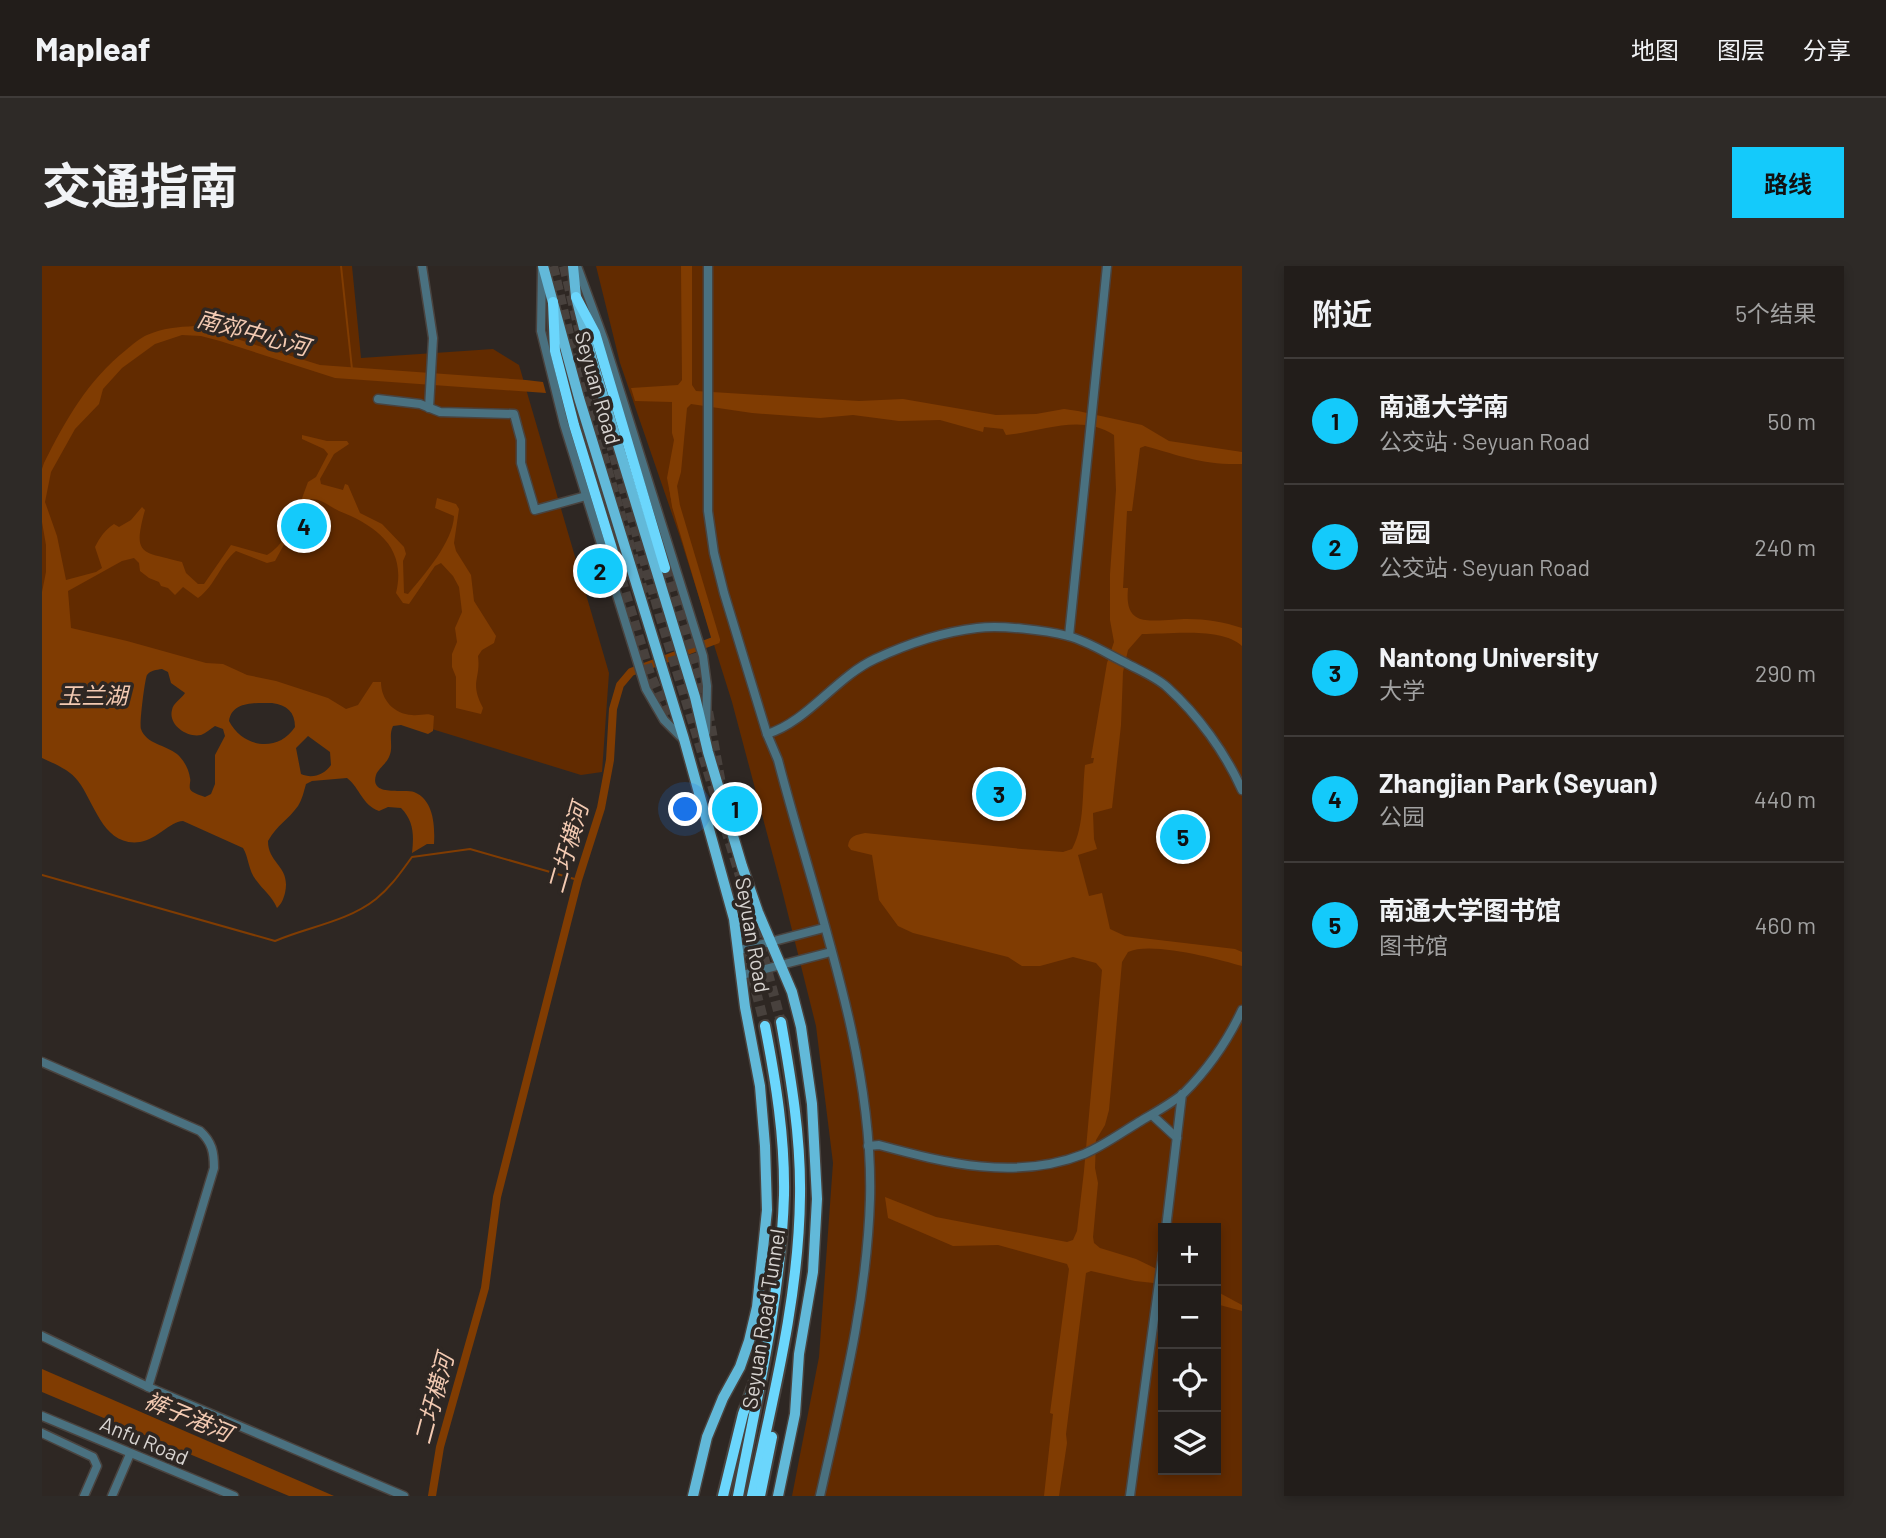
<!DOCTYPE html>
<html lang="zh">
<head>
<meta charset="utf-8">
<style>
  :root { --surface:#221d1a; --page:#2e2a27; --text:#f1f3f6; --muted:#a2a2a2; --line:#3f3b39; --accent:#14cafb }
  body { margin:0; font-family:Barlow,"Noto Sans SC",sans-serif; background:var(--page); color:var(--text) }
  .controls { position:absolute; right:21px; bottom:21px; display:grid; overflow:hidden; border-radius:0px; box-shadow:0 4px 10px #0003 }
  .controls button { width:63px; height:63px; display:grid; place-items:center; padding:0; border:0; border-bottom:2px solid var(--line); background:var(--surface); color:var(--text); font:35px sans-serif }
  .you { position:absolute; left:644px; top:544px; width:24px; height:24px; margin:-18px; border:5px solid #fff; border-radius:50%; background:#1a73e8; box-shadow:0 0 0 10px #1a73e833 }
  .badge { display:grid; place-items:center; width:46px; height:46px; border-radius:50%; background:var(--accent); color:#111; font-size:23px; font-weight:700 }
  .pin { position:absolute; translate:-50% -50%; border:4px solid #fff; box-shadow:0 2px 7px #0006 }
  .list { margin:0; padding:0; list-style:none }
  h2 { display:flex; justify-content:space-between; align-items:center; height:91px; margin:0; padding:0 28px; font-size:30px }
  h2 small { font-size:23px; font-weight:400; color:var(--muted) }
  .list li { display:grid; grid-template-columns:46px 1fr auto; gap:21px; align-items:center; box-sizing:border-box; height:126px; padding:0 28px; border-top:2px solid var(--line) }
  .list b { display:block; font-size:26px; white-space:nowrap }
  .list p { margin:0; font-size:23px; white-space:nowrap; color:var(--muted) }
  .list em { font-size:23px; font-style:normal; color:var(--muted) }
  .icon { flex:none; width:38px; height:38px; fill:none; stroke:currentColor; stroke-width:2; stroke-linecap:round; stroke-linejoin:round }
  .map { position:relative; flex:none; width:1200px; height:1230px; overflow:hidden; border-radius:0px }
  header { display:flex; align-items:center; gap:42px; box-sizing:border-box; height:98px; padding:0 35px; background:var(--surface); border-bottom:2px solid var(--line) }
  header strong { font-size:33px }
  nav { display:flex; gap:38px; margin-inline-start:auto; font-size:24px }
  .intro { display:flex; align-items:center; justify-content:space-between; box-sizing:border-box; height:168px; padding:0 42px }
  h1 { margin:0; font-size:49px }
  .button { padding:18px 32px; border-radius:0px; background:var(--accent); color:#111; font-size:24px; font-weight:700 }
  main { display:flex; gap:42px; padding:0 42px }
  aside { flex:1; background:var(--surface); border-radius:0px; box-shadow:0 4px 10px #0003 }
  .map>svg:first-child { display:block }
  .green { fill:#622b00; fill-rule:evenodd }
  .water { fill:#803c02; fill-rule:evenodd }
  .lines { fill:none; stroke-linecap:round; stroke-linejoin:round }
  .stream { stroke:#803c02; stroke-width:2 }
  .canal { stroke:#803c02; stroke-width:8 }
  .highway-tunnel { stroke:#48413d; stroke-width:10; stroke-dasharray:10 5; stroke-linecap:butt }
  .minor-casing { stroke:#49433f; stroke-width:11 }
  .major-casing { stroke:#49433f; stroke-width:13 }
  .highway-casing { stroke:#49433f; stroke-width:14 }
  .minor { stroke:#4a7180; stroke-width:8 }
  .major { stroke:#62b9d9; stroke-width:10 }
  .highway { stroke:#6bd6fc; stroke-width:10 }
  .labels { text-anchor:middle; stroke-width:7; stroke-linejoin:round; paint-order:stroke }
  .street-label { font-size:21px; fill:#d8d4d1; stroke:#2e2723 }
  .water-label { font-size:23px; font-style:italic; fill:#f3cab2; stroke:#2e2723 }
</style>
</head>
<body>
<header>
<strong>Mapleaf</strong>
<nav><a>地图</a><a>图层</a><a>分享</a></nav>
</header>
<div class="intro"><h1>交通指南</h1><a class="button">路线</a></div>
<main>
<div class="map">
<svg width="1200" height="1230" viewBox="0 0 1200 1230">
  <rect width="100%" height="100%" fill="#2e2723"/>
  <g class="green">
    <path d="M 0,0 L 310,0 L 319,92 L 451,83 L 477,99 L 567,407 L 560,506 L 539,509 L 354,452 L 270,441 L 75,381 L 0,409 Z"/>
    <path d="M 554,0 L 1200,0 L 1200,1230 L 750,1230 L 777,1091 L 791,897 L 774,760 L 739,620 L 690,436 L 638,271 L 578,97 ZM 1121,962 L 1174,962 L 1174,1204 L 1121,1204 Z"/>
  </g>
  <g class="water">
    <path d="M 639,0 L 650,0 L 650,119 L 654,125 L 817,135 L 861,133 L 954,149 L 994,148 L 1022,143 L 1036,145 L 1100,159 L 1127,175 L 1200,186 L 1200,198 C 1159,199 1140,190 1103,180 L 1098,182 L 1090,245 L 1085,245 L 1081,322 L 1086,322 C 1085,333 1085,347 1096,352 C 1106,357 1133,353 1145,353 C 1164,353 1182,356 1200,362 L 1200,380 C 1180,361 1127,368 1100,368 L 1086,384 L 1081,406 L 1079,459 L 1070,542 L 1051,547 L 1052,573 L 1055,583 L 1036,589 L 1047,630 L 1060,627 L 1068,663 L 1083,670 L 1193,683 L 1200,686 L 1200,700 C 1175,693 1109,675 1086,686 L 1080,696 L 1067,844 L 1063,859 L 1054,874 L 1053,902 L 1056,917 L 1051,971 L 1052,977 L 1058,982 L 1094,993 L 1121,1006 L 1121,1018 L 1093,1015 L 1049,1005 L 1044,1007 L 1024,1168 L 1025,1177 L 1017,1230 L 1002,1230 L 1011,1148 L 1008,1147 L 1027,1003 L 1025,998 L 956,979 L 911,980 L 846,952 L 843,931 L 894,951 L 1025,976 L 1031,974 L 1035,965 L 1042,905 L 1060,704 L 1054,697 L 1031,691 L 998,700 L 980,700 L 966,691 L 871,667 L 856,660 L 837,634 L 830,589 L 809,584 L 806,580 C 807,570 814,569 823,567 L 980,583 L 1021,586 L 1030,583 C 1043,560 1040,525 1043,499 L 1051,497 L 1052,492 L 1049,492 L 1065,397 L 1072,376 L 1068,354 L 1068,308 L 1074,224 L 1072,169 C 1038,147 1000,166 964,169 L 961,163 L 942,161 L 941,166 L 898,154 L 857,155 L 811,149 L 778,152 L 710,147 L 649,138 L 645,142 L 639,206 L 630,238 L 625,212 L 632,174 L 630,167 L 630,136 L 593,135 L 589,122 L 636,119 L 640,114 Z"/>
    <path d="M 153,60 L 278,99 L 484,114 L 501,116 L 504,127 L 293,112 L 178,75 L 159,70 L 140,69 L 113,78 L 80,102 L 61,123 L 57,138 L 33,163 L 9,206 L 3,236 L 15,270 L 24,314 L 54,306 L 60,302 L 53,281 C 58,271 63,264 72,258 L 77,261 L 89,254 L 100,241 L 103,244 C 90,291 100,285 140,296 L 144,307 L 156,318 L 162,318 L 189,279 L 225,289 C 248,276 257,239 266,216 L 274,211 L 286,188 L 282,183 L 260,173 L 260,169 L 285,175 L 305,175 L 307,178 L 292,188 L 278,213 L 279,218 L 301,224 L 303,218 L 306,219 L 318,247 L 340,258 L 362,281 L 364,288 L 361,295 L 362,327 L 366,328 C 382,309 411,276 412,250 L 393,242 L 395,232 L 414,238 L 417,243 L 412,277 L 414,285 L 429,309 L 432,335 L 454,370 L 452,377 L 440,384 L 436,390 C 439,414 427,415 441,442 L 439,448 L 414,442 L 414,411 L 410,401 L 410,388 L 415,376 L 413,362 L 420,346 L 417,321 L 411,310 L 399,297 L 393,300 L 367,338 L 361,337 L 354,327 C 365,282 335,260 297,245 C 287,240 279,232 267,233 L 233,295 L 225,297 L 194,285 C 178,298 173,320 156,332 L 141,321 L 133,329 L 126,322 L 119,320 L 117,316 L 107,312 L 98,305 L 97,297 L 92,292 L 80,295 L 26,325 L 29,362 L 85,375 L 164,397 L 181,398 L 205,409 L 234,415 L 286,432 L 304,443 L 316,439 L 331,416 L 339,416 C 339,434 352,448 370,449 C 379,450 385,446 392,450 L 391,465 L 386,468 L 359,459 L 351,460 C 346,470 352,481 347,491 C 344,498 336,503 334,509 C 327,532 363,522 372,526 C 392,534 393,560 392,578 L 385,578 L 370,587 C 372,570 372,555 359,542 L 346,541 L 337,545 C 320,539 318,522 305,512 L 270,515 L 264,518 C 262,525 260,534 256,540 C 246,554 235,559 226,575 C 226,598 249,600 243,627 C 241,634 240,637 235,642 C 230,630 221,624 214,614 C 206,604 207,592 201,582 L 141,555 C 127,556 116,573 98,576 C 61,581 53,537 36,515 C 28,504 13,498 0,492 L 0,326 L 4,306 L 4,279 L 0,256 L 0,203 L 2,197 C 23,155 46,114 84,84 C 90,79 98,72 105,69 C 121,62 136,61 153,60 ZM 120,403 L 126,406 L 129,417 L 143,427 C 139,433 131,437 130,444 C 126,459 145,472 159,469 C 164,467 168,463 173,460 L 181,463 L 183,470 L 173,489 L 173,518 L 169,528 L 163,531 C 158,529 150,527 148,523 C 147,519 149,515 148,512 C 147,503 141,493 135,488 C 124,479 104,478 99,463 C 97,459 103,412 105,409 C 109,404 114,404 120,403 ZM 230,437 C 245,439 253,446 253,461 C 236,487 201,482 187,455 C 190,435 214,437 230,437 ZM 266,470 L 288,486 L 289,499 C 282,509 270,513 259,508 L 254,482 Z"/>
    <path d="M 1174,1025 L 1200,1039 L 1200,1045 L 1174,1038 Z"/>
    <path d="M 0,1103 L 292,1230 L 247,1230 L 0,1126 Z"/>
  </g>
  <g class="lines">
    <g class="stream">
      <path d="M 299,0 L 310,103"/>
      <path d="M 0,609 L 233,675 C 265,661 305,656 334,633 C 349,621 359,606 370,591 L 428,583 L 536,614"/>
    </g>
    <path class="canal" d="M 390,1230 L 398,1181 L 443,1022 L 455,931 L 536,614 L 559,542 L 568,494 L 571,443 L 578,419 L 589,406 L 674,374 L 634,240 L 631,220"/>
    <g class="highway-tunnel">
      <path d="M 511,0 L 533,94 L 604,334"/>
      <path d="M 522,0 L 544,92 L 618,350 L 714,662 L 739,756"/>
      <path d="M 623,302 L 663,428 L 679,518"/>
      <path d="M 579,312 L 608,408 L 634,467"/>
      <path d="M 695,653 L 723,760"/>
    </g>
    <defs>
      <g id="minor">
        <path d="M 380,0 L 391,72 L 387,142"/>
        <path d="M 535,0 L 562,74 L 661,390 L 665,420 L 664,466"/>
        <path d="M 666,0 L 666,245 L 672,287 L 682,327 L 725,468 L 736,494 C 772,633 832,789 828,933 C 825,1034 800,1132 778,1230"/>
        <path d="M 500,3 L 499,65 L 522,158 L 604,423 L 622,454 L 641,473"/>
        <path d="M 336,133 L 378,138 L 398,146 L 472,148 L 479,174 L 479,197 L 493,244 L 544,230"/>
        <path d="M 1027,370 L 1065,0"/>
        <path d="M 725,468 C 765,456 794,411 833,393 C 865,378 901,366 935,362 C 959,359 1003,364 1026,370 C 1046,375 1065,388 1084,397 C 1097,404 1114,411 1125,421 C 1156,449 1183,486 1200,524"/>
        <path d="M 698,684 L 782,662"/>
        <path d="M 700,709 L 789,686"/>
        <path d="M 0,796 L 158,865 C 170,876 172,886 172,902 L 106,1121"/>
        <path d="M 1110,849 L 1135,872"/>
        <path d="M 826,880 L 837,879 C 903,897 974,915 1042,888 C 1061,880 1079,867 1097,856 C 1112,847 1129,838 1142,827 C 1166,803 1186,774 1200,744"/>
        <path d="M 1124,962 L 1140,828"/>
        <path d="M 0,1070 L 106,1121 L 362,1230"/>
        <path d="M 0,1150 L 192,1230"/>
        <path d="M 0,1167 L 51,1191 L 55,1200 L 42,1230"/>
        <path d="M 70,1230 L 88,1188"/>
        <path d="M 1088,1230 L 1121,987"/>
      </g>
      <g id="major">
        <path d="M 501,0 L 537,132 L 642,473 L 692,653 L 703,741 L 718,820 L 723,880 L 725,944 L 715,1041 L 707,1075 L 698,1101 L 681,1132 L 665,1171 L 651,1230"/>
        <path d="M 531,0 L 534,31 L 550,94 L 653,431 L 666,486 L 700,600 L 716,646 L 750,726 L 759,761 L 770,838 L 775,933 L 771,1006 L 757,1088 L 753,1148 L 736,1230"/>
      </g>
      <g id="highway">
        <path d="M 534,31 L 553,67 L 623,302"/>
        <path d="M 511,36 L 513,85 L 532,159 L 579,312"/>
        <path d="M 681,1230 L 701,1148 L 714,1112"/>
        <path d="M 696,1230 C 715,1131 739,1031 742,929 C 743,872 734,816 723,760"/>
        <path d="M 710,1230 C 731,1131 757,1032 758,930 C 759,871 749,813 739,756"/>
        <path d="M 718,1230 L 730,1171"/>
      </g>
    </defs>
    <use href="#minor" class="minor-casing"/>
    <use href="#major" class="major-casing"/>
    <use href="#highway" class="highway-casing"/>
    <use href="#minor" class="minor"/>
    <use href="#major" class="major"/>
    <use href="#highway" class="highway"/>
  </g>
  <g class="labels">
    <g class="street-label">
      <text transform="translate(555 122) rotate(74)" y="7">Seyuan Road</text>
      <text transform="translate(710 669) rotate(80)" y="7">Seyuan Road</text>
      <text transform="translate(722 1053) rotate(-81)" y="7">Seyuan Road Tunnel</text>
      <text transform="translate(102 1175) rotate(23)" y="7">Anfu Road</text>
    </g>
    <g class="water-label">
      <text transform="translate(211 67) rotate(15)" y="8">南郊中心河</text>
      <text x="51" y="438">玉兰湖</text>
      <text transform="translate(526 582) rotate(-74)" y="8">二圩横河</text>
      <text transform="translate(392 1133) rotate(-75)" y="8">二圩横河</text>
      <text transform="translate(146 1151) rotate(23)" y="8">裤子港河</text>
    </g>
  </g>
</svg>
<div class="controls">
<button>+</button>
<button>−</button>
<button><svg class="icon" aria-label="locate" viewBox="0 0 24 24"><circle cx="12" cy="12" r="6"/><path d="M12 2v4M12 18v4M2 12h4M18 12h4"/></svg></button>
<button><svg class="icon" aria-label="layers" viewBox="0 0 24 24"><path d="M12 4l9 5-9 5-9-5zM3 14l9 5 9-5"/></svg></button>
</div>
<div class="you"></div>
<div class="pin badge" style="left:693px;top:543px">1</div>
<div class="pin badge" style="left:558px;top:305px">2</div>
<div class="pin badge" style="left:957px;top:528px">3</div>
<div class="pin badge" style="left:262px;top:260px">4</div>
<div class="pin badge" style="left:1141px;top:571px">5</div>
</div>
<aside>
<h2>附近<small>5个结果</small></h2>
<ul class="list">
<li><span class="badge">1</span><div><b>南通大学南</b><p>公交站 · Seyuan Road</p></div><em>50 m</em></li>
<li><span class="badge">2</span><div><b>啬园</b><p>公交站 · Seyuan Road</p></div><em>240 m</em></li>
<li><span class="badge">3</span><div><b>Nantong University</b><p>大学</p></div><em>290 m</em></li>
<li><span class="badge">4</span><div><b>Zhangjian Park (Seyuan)</b><p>公园</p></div><em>440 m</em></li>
<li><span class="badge">5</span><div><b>南通大学图书馆</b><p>图书馆</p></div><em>460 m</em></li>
</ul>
</aside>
</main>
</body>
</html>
